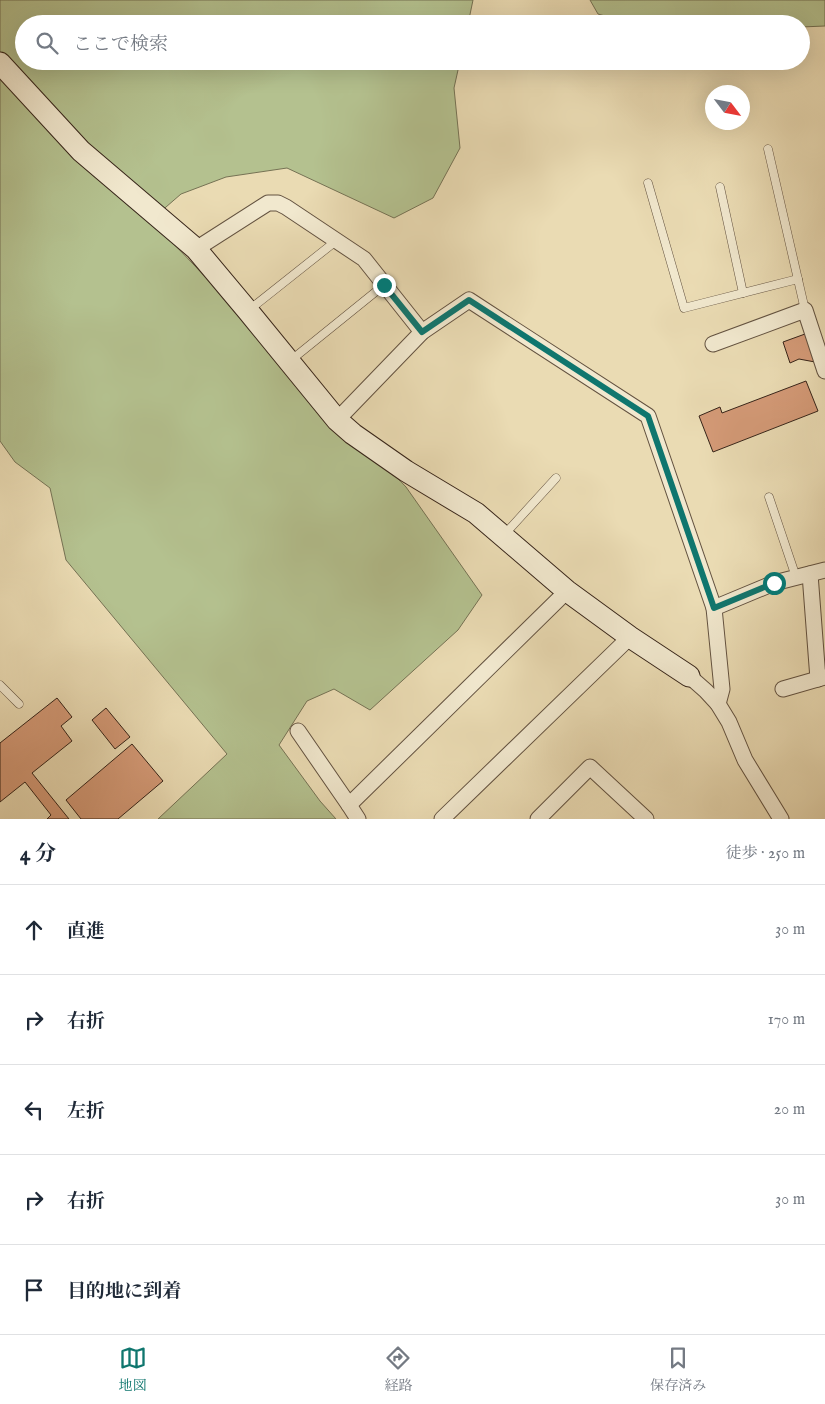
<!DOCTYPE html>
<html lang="ja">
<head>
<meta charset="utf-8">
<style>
  :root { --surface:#fff; --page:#f2f2f3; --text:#1f2937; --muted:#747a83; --line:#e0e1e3; --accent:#0f766e }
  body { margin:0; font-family:"IM FELL English","Noto Serif JP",serif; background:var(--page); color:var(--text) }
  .compass { position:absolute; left:705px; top:85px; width:45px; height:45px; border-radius:50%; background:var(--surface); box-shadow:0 5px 20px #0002; rotate:122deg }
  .stop { position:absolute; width:15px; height:15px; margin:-11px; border:4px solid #0f766e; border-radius:50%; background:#fff }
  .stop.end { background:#0f766e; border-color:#fff; box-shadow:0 1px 5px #0008 }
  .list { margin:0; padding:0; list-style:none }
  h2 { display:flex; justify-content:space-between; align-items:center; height:65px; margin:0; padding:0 20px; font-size:21px }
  h2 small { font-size:16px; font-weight:400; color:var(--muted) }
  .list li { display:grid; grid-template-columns:32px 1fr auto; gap:15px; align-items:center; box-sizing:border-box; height:90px; padding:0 20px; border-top:1px solid var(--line) }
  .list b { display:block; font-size:19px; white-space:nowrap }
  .list em { font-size:16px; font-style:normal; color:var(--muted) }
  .icon { flex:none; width:28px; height:28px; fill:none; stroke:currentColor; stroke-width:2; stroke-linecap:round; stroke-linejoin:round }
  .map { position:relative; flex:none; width:825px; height:819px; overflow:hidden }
  .search { position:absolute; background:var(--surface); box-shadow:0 5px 20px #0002; left:15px; right:15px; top:15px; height:55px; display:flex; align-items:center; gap:12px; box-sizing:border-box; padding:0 18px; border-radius:28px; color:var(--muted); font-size:19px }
  .sheet { height:515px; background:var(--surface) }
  nav { display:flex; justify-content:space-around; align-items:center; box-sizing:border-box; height:70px; border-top:1px solid var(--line); background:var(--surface); font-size:14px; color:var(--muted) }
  nav a { display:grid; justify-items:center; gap:2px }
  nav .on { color:var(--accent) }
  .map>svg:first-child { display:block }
  .green { fill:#b4c18f; stroke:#757254 }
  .building { fill:#d49a77; stroke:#362419 }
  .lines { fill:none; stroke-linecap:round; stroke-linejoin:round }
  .lane-casing { stroke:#635240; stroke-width:9 }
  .street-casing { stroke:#635240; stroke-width:17 }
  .secondary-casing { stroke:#362419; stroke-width:23 }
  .lane { stroke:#f1e8ce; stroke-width:8 }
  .street { stroke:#f1e8ce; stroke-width:15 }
  .secondary { stroke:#f1e8ce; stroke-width:21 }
  .route { stroke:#0f766e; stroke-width:6 }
</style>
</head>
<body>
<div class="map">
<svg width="825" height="819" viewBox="0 0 825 819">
  <rect width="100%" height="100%" fill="#eadbb3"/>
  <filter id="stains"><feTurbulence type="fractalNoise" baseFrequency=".004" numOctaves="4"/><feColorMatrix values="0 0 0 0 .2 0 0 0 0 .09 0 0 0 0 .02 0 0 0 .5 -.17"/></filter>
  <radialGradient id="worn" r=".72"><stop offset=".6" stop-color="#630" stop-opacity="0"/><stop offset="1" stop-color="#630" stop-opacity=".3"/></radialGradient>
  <g class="green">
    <path d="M 0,0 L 473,0 L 468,24 L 24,24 L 24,61 L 460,61 L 454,88 L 460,148 L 433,198 L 394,218 L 287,168 L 226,177 L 181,194 L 151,220 L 406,487 L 482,595 L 458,630 L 370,710 L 334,689 L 307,701 L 279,745 L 320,801 L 336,819 L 158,819 L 227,754 L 66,560 L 50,488 L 15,462 L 0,441 Z"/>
    <path d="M 590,0 L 825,0 L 825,26 L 801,27 L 801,24 L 633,24 L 598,14 Z"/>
  </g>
  <g class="building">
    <path d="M 805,334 L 815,362 L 799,359 L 790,363 L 783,342 Z"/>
    <path d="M 806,381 L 818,411 L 713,452 L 699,416 L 720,407 L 722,413 Z"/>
    <path d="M 57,698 L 72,717 L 61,726 L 72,741 L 32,773 L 69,819 L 47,819 L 51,815 L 25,782 L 0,802 L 0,743 Z"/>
    <path d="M 106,708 L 130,737 L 115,749 L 92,720 Z"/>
    <path d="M 132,744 L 163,781 L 118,819 L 81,819 L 66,800 Z"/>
  </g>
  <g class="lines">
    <defs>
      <g id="lane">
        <path d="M 768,149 L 805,310"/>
        <path d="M 648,183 L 684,308 L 798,279"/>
        <path d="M 720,187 L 743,293"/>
        <path d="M 249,310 L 336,241"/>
        <path d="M 290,361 L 384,285"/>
        <path d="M 769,497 L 796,577"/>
        <path d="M 504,535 L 556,478"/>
        <path d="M 0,685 L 19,704"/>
      </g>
      <g id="street">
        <path d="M 196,249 L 268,203 L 278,203 L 286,207 L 364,259 L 422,332"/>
        <path d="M 713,344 L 805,310 L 825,371"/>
        <path d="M 337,420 L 422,332 L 469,300 L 648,416 L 714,608 L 722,689 L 718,704"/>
        <path d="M 810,574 L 818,679"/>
        <path d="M 714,608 L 774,583 L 825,570"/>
        <path d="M 689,676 L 706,691 L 718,704 L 729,722 L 745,760 L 781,819"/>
        <path d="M 783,689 L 825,677"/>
        <path d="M 298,731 L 349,805 L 567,591"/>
        <path d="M 349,805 L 358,819"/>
        <path d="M 442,819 L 630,637"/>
        <path d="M 538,819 L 590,767 L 646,819"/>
      </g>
      <path id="secondary" d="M 0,63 L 81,151 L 196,249 L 248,311 L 337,420 L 353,434 L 406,471 L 476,513 L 567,591 L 630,637 L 689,676"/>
    </defs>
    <use href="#lane" class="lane-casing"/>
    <use href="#street" class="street-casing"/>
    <use href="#secondary" class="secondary-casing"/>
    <use href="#lane" class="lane"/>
    <use href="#street" class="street"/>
    <use href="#secondary" class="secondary"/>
  </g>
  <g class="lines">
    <path class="route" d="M 384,285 L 422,332 L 469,300 L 648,416 L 714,608 L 774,583"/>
  </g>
  <rect width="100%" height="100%" filter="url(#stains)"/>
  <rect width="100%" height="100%" fill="url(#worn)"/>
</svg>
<svg class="compass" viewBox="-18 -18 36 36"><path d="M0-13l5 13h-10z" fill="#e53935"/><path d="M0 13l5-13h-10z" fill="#747a83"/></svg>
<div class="stop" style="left:774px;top:583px"></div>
<div class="stop end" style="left:384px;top:285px"></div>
<div class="search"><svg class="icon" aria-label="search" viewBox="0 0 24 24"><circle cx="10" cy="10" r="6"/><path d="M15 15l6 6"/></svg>ここで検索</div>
</div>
<section class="sheet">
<h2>4 分<small>徒歩 · 250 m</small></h2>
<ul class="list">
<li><svg class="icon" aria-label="ahead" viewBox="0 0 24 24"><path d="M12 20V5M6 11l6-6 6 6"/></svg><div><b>直進</b></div><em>30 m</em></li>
<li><svg class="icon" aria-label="right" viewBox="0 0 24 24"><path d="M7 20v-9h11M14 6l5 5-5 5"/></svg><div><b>右折</b></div><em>170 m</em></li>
<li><svg class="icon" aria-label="left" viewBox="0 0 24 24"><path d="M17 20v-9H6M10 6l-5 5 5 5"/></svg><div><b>左折</b></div><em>20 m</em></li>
<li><svg class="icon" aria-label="right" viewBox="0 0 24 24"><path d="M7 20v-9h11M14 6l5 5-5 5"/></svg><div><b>右折</b></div><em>30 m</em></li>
<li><svg class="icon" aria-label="arrive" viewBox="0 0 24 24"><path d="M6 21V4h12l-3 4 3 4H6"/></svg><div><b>目的地に到着</b></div></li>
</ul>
</section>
<nav>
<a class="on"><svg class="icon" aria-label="map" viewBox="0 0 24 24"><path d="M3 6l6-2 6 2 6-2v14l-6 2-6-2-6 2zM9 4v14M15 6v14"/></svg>地図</a>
<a><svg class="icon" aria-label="directions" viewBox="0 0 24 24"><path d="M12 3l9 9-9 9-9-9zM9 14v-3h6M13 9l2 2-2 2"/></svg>経路</a>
<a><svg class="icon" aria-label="saved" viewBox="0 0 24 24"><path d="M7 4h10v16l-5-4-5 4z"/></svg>保存済み</a>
</nav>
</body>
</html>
